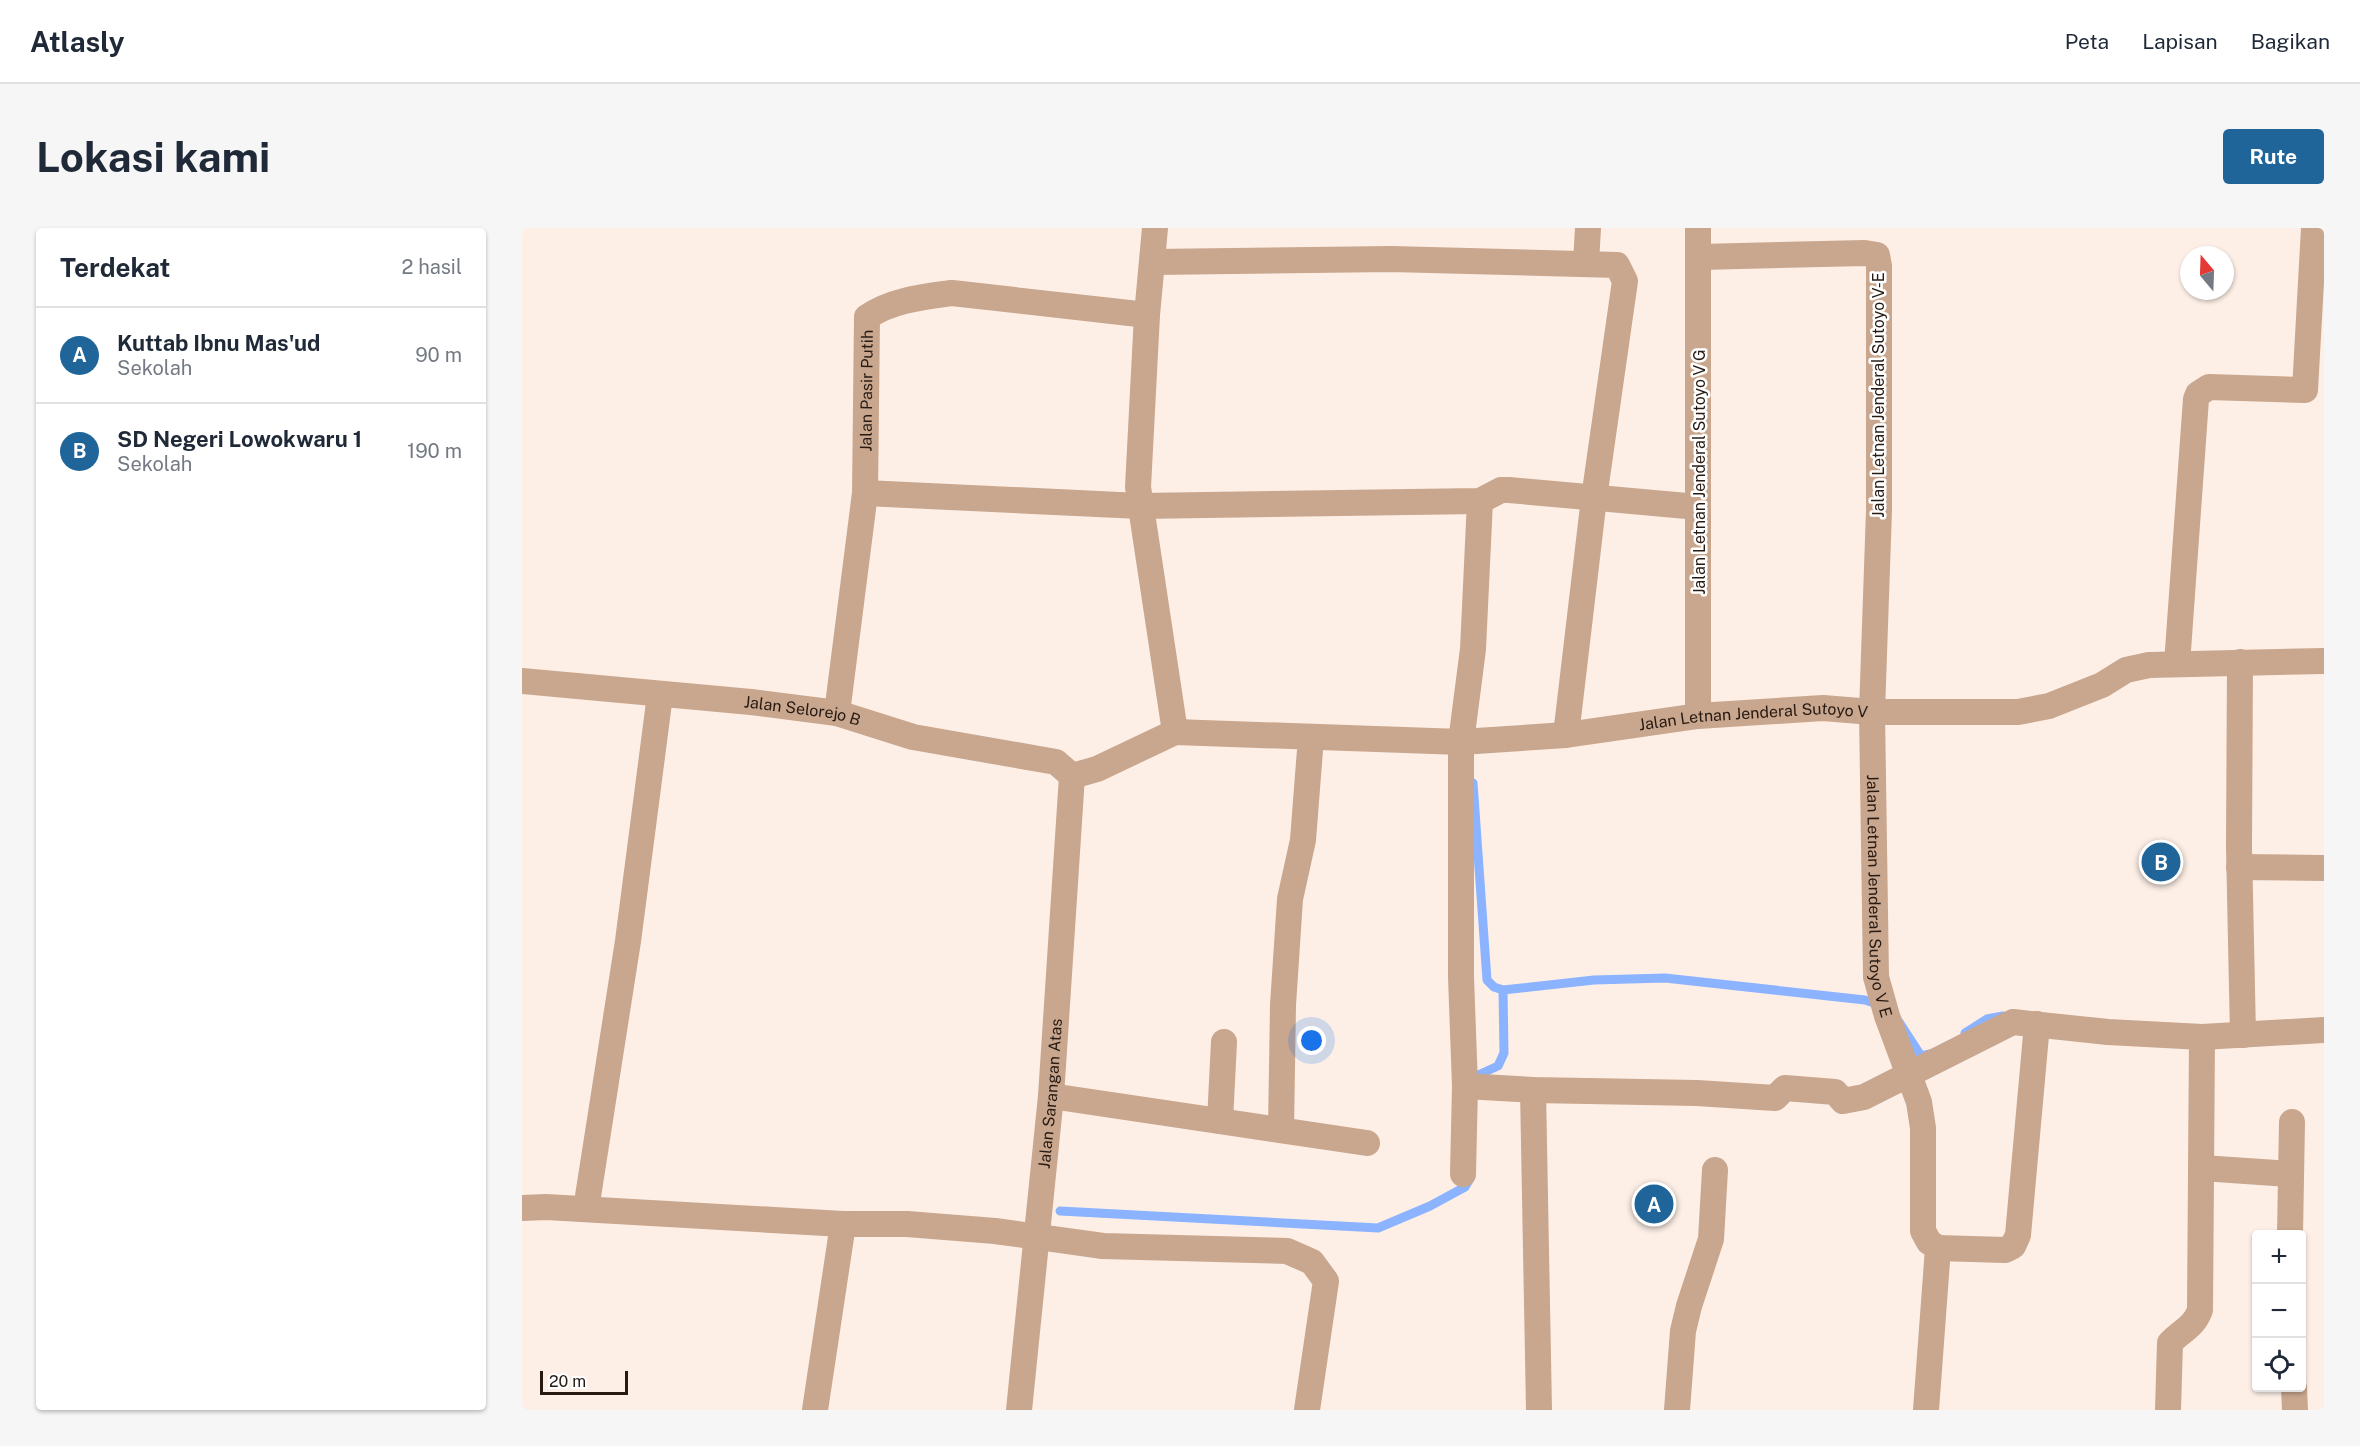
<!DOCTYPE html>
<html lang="id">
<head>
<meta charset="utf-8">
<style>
  :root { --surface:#fff; --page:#f6f6f7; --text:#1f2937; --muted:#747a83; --line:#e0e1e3; --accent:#1f6599 }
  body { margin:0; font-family:"Public Sans",sans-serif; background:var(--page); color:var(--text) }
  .controls { position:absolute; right:18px; bottom:18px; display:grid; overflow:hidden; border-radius:6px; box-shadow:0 2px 4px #0004 }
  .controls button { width:54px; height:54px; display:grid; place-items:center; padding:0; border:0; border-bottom:2px solid var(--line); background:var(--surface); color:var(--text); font:30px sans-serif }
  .compass { position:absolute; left:1658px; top:18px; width:54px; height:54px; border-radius:50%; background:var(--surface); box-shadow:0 2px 4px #0004; rotate:341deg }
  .scale { position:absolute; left:18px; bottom:15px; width:88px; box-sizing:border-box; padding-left:6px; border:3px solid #261a12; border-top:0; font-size:16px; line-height:21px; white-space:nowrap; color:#261a12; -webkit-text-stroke:4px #fff; paint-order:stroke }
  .you { position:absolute; left:790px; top:813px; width:21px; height:21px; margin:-15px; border:4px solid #fff; border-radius:50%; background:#1a73e8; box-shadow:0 0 0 9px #1a73e833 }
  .badge { display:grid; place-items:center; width:39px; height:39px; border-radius:50%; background:var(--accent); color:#fff; font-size:20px; font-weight:700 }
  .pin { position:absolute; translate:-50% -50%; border:3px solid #fff; box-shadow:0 2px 6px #0006 }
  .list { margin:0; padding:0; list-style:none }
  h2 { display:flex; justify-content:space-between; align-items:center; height:78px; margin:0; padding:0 24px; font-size:26px }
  h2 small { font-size:20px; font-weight:400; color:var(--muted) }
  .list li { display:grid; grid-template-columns:39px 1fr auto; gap:18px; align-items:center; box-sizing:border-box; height:96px; padding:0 24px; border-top:2px solid var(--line) }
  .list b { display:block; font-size:22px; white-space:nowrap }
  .list p { margin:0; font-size:20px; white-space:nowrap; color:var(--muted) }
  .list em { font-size:20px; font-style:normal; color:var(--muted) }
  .icon { flex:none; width:33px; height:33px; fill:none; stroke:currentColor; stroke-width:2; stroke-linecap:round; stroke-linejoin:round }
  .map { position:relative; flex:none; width:1802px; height:1182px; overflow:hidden; border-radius:6px }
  header { display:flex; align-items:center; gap:36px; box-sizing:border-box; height:84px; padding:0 30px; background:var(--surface); border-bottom:2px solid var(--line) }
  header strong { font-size:28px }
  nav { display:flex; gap:33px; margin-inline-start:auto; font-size:21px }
  .intro { display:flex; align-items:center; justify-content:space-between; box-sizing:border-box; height:144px; padding:0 36px }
  h1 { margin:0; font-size:42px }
  .button { padding:15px 27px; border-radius:6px; background:var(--accent); color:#fff; font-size:21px; font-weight:700 }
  main { display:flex; gap:36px; padding:0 36px }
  aside { flex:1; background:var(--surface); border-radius:6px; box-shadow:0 2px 4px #0004 }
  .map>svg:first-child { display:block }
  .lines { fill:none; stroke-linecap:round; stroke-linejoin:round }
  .stream { stroke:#8bb3ff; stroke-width:9 }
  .minor { stroke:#c9a68e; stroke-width:26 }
  .labels { text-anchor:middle; stroke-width:5; stroke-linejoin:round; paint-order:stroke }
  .street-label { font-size:16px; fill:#261a12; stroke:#fff }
</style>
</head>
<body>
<header>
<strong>Atlasly</strong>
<nav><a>Peta</a><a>Lapisan</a><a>Bagikan</a></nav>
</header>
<div class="intro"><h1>Lokasi kami</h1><a class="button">Rute</a></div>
<main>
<aside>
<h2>Terdekat<small>2 hasil</small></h2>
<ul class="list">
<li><span class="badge">A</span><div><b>Kuttab Ibnu Mas'ud</b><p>Sekolah</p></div><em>90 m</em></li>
<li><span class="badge">B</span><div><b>SD Negeri Lowokwaru 1</b><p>Sekolah</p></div><em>190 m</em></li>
</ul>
</aside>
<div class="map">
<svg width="1802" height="1182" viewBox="0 0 1802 1182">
  <rect width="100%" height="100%" fill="#fdefe6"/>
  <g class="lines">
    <g class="stream">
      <path d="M 951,555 L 965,752 L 972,759 L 981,762"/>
      <path d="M 1377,794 L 1399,828 L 1408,826"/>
      <path d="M 1443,805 L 1465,791 L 1481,788"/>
      <path d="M 955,855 L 956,847 L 976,838 L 982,825 L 981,762 L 1072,752 L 1143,750 L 1343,772 L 1358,777"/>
      <path d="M 538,983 L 856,1000 L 908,978 L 943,959 L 949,949"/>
    </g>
    <g class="minor">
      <path id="s1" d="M 1178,29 L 1343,25 L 1355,27 L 1357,38 L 1357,282 L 1350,484 L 1354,749 L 1365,788 L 1397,874 L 1401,900 L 1401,1003 L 1407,1014 L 1416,1020 L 1404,1182"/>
      <path d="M 631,34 L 869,31 L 1095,37 L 1103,53 L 1072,270 L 1044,507"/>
      <path d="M 1064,35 L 1066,0"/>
      <path d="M 343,265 L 618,278 L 958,273 L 979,262 L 987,262 L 1176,279"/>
      <path d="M 1718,434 L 1717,619 L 1721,807"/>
      <path d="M 1655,436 L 1674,171 L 1676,166 L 1687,159 L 1783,162 L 1792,0"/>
      <path id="s2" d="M 0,453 L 229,474 L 315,485 L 391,509 L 534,534 L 550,548"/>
      <path id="s3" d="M 315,485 L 343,265 L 345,89 C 370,72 400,69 430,65 L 625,87"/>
      <path d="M 1176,488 L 1176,0"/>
      <path id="s4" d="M 653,504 L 939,514 L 1044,507 L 1176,488 L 1301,480 L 1350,484 L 1496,484 L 1527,478 L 1580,457 L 1604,442 L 1627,437 L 1802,433"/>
      <path d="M 550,548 L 575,541 L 653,504 L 616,259 L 625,87 L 633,0"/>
      <path d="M 1717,639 L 1802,640"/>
      <path d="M 943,858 L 1011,862 L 1175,865 L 1253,870 L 1263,860 L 1313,864 L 1321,873 L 1342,869 L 1491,794 L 1586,804 L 1680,809 L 1802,802"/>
      <path d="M 1011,862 L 1017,1182"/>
      <path d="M 529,868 L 845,915"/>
      <path d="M 698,893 L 702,814"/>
      <path d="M 759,901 L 761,777 L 768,671 L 781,612 L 789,509"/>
      <path d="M 1680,940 L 1768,946"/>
      <path d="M 941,946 L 943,858 L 939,749 L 939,514 L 951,421 L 958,273"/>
      <path d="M 0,980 L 24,979 L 321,996 L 385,996 L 473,1003 L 581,1018 L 765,1023 L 790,1034 L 804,1053 L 785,1182"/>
      <path d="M 64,981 L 106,713 L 138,467"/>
      <path d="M 1768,1006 L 1770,894"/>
      <path d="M 1416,1020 L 1483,1022 L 1491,1018 L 1496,1007 L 1515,796"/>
      <path d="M 1772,1160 L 1773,1182"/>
      <path d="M 293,1182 L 321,996"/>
      <path id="s5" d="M 497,1182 L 529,868 L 550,548"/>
      <path d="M 1155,1182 L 1161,1103 L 1167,1078 L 1189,1011 L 1193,942"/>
      <path d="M 1646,1182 L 1648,1115 C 1659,1103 1672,1099 1678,1082 L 1680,809"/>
    </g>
  </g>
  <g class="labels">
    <g class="street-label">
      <text dy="6" stroke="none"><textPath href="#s3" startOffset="324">Jalan Pasir Putih</textPath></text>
      <text transform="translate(1356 167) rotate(-90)" y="6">Jalan Letnan Jenderal Sutoyo V-E</text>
      <text transform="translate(1177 244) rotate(-90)" y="6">Jalan Letnan Jenderal Sutoyo V G</text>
      <text dy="6" stroke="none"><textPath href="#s2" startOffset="282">Jalan Selorejo B</textPath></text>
      <text dy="6" stroke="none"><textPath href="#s4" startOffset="580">Jalan Letnan Jenderal Sutoyo V</textPath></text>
      <text dy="6" stroke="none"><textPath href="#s1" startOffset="819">Jalan Letnan Jenderal Sutoyo V E</textPath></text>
      <text dy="6" stroke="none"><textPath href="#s5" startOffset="318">Jalan Sarangan Atas</textPath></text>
    </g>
  </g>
</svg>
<div class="controls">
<button>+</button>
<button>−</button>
<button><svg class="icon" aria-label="locate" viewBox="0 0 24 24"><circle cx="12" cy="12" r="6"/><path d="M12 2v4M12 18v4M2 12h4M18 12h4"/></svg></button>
</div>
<svg class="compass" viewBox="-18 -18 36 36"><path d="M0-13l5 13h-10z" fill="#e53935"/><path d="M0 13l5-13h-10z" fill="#747a83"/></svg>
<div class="scale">20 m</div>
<div class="you"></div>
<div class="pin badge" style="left:1132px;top:976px">A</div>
<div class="pin badge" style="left:1639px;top:634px">B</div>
</div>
</main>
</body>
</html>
